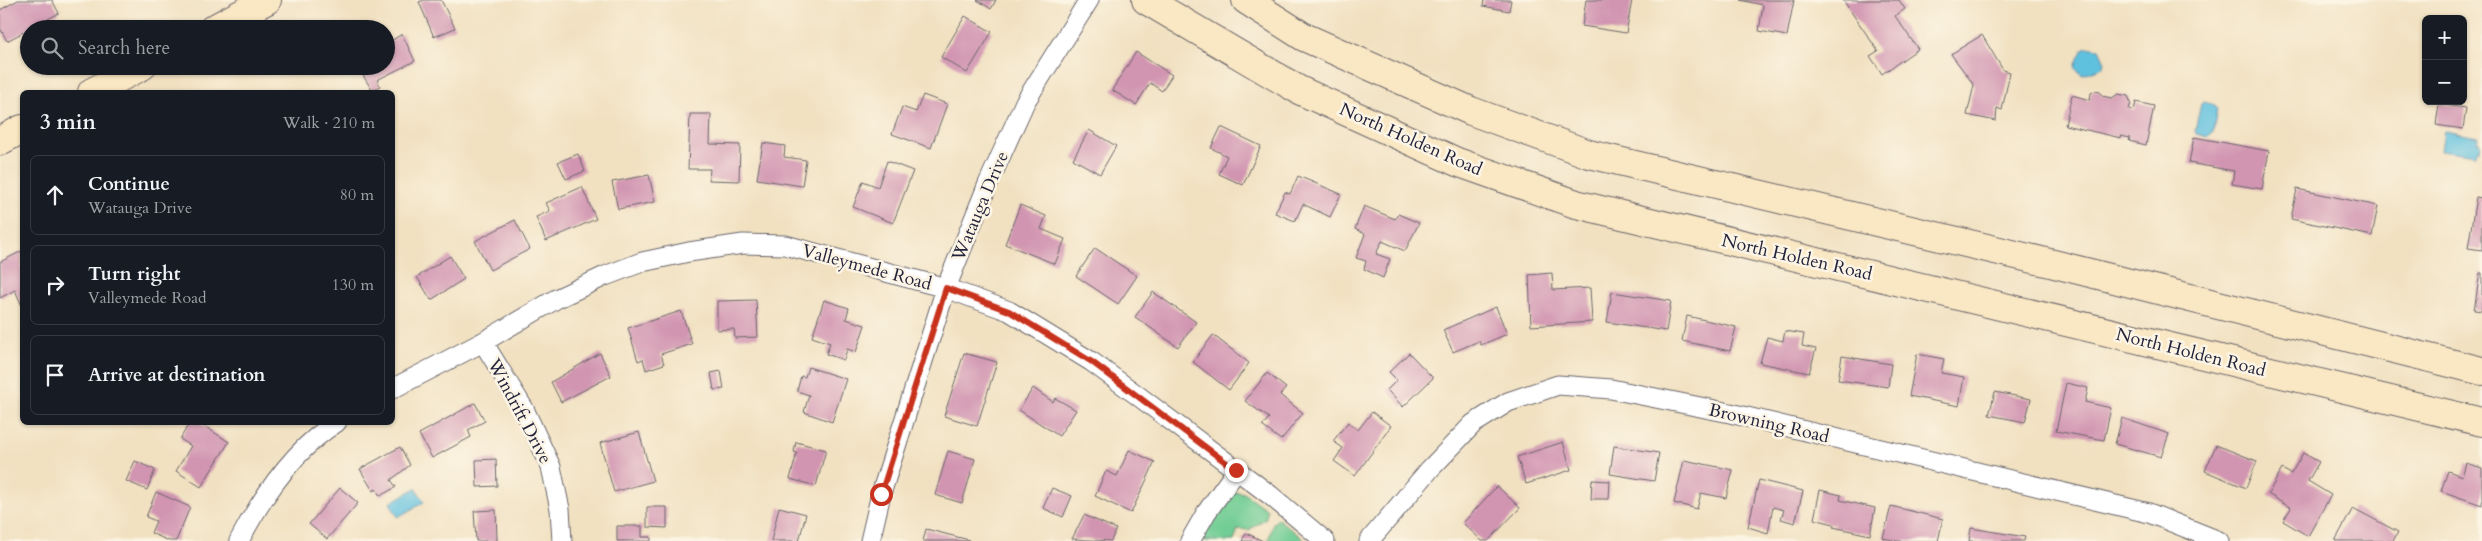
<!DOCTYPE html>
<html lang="en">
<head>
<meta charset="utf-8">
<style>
  :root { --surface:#171b24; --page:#20242c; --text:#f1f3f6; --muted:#9ea1a6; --line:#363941 }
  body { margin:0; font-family:Cardo,serif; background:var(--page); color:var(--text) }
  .controls { position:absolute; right:15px; top:15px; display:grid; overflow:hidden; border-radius:8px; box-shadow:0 1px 4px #0004 }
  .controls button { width:45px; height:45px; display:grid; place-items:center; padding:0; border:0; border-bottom:1px solid var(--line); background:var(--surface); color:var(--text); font:25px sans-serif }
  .stop { position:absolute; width:15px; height:15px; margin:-11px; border:4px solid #c8321e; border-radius:50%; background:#fff }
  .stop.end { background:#c8321e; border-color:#fff; box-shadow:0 1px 5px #0008 }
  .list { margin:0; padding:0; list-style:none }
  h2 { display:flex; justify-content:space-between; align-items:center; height:65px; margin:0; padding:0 20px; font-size:21px }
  h2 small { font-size:16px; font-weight:400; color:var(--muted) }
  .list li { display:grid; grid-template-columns:32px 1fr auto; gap:15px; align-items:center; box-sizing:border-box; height:80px; margin:0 10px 10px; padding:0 10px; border:1px solid var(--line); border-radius:8px }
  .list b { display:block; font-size:19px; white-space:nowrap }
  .list p { margin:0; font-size:16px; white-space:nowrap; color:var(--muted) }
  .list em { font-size:16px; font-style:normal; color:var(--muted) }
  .icon { flex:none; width:28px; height:28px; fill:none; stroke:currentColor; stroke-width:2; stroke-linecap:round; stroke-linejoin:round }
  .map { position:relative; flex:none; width:2482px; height:541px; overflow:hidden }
  .search { position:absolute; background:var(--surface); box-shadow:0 1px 4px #0004; left:20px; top:20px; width:375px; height:55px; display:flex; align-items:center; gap:12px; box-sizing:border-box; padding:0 18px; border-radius:28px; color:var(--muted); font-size:19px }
  .panel { position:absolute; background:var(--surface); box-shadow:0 1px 4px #0004; left:20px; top:90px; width:375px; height:335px; border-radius:8px }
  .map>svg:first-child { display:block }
  .green { fill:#72cd94; stroke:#4a7868 }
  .water { fill:#61c1df; stroke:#42728d }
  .building { fill:#d195b1 }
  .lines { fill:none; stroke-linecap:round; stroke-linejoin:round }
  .street-casing { stroke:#6a656a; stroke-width:21 }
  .secondary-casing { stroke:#6a656a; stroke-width:30 }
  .street { stroke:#fff; stroke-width:19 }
  .secondary { stroke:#fae7c3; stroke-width:28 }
  .route { stroke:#c8321e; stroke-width:6 }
  .labels { text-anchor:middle; stroke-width:5; stroke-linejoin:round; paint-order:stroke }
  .street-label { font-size:18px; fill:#22223b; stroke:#fcf5e5 }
</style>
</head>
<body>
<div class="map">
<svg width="2482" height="541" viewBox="0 0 2482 541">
  <rect width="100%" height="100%" fill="#fcf5e5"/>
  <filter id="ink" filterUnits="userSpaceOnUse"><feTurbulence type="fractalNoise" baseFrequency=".02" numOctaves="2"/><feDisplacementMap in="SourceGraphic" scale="10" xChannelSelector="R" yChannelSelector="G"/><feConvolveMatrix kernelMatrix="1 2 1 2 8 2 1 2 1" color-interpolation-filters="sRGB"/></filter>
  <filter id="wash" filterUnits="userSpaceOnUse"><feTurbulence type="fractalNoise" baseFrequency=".0096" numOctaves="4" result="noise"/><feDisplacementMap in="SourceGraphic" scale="20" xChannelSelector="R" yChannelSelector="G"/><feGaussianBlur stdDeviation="1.12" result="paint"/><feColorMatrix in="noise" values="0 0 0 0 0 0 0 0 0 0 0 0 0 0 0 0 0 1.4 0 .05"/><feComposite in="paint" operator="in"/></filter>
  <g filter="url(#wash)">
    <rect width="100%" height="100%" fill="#f1e1c1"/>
    <g class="green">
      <path d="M 1238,492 L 1244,493 L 1267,510 L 1266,518 L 1249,530 L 1238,529 L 1234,541 L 1197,541 L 1220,506 L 1225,509 L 1230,501 L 1226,498 L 1231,493 Z"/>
      <path d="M 1278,519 L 1306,541 L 1268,541 L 1273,523 Z"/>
    </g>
    <g class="water">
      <path d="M 2088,47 L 2099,49 L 2105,62 L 2103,67 L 2082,75 L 2075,67 C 2077,61 2080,53 2084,48 Z"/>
      <path d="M 2204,102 L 2215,105 L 2217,108 L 2213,133 L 2208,137 L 2196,134 L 2195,130 L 2201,104 Z"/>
      <path d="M 2444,131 L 2479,137 L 2478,142 L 2481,142 L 2480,150 L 2477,150 L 2476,155 L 2441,150 Z"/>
      <path d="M 416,488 L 424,502 L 398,517 L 390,503 Z"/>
    </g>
    <g id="blocks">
      <g class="building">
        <path d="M 18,0 L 52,0 L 59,13 L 7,41 L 0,28 L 0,10 Z"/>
        <path d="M 424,0 L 441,0 L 455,28 L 434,37 L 419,2 Z"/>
        <path d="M 977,0 L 996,0 L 991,9 Z"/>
        <path d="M 1484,0 L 1511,0 L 1509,11 L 1483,6 Z"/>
        <path d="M 1586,0 L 1632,0 L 1626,33 L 1582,26 Z"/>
        <path d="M 1740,0 L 1794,0 L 1787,36 L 1759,31 L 1763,5 Z"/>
        <path d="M 1843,0 L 1899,0 L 1905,9 L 1895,16 L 1918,49 L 1882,74 L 1870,56 L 1878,51 Z"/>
        <path d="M 965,16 L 992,32 L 967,73 L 941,57 Z"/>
        <path d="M 402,34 L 415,61 L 377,80 L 380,86 L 372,90 L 357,66 L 386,66 L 386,44 Z"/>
        <path d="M 1982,35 L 2003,70 L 2010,72 L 2002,110 L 1997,108 L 1996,121 L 1967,115 L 1974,85 L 1951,54 Z"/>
        <path d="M 1136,52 L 1172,75 L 1162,91 L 1150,83 L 1136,105 L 1112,90 Z"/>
        <path d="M 2095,91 L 2100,92 L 2102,96 L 2112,98 L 2118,94 L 2128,96 L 2131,103 L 2129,109 L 2134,110 L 2136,102 L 2154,106 L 2146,145 L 2129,141 L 2130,138 L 2121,136 L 2121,138 L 2065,125 L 2072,95 L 2090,100 L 2091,93 Z"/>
        <path d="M 923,95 L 947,104 L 931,148 L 892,134 L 902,107 L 916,112 Z"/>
        <path d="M 2439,104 L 2466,108 L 2463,129 L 2436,125 Z"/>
        <path d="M 690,114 L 711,114 L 710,144 L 740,145 L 739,181 L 709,180 L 710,169 L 688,169 Z"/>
        <path d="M 1221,127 L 1261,146 L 1243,185 L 1219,174 L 1227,156 L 1211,148 Z"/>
        <path d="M 1089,130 L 1116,146 L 1100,174 L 1073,159 Z"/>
        <path d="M 2194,137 L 2269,151 L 2262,189 L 2232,184 L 2234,171 L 2189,163 Z"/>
        <path d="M 763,143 L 785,146 L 784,157 L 806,160 L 802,186 L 757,179 Z"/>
        <path d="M 578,154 L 585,171 L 566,179 L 558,162 Z"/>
        <path d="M 887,161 L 913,171 L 893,223 L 853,207 L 863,181 L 878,187 Z"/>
        <path d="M 649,175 L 655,202 L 618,209 L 612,182 Z"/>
        <path d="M 1298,176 L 1341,194 L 1330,217 L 1303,204 L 1295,221 L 1275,213 L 1285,192 L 1290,194 Z"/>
        <path d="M 582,187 L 596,219 L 546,241 L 536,217 L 550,211 L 546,203 Z"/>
        <path d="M 2297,189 L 2378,206 L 2372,236 L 2291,219 Z"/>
        <path d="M 2476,197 L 2482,198 L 2482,250 L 2468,248 Z"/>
        <path d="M 1020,205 L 1046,216 L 1041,229 L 1065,239 L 1055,264 L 1005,244 Z"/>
        <path d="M 1364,206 L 1395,219 L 1398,214 L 1419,223 L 1405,251 L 1382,241 L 1376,254 L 1390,259 L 1383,278 L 1364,269 L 1366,261 L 1356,258 L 1365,234 L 1355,229 Z"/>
        <path d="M 515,220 L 530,249 L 490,270 L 475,241 Z"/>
        <path d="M 1095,248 L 1137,276 L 1118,304 L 1076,276 Z"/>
        <path d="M 22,251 L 22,306 L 15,290 L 0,298 L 0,262 Z"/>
        <path d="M 450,256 L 464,279 L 431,300 L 417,277 Z"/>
        <path d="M 1552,273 L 1553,290 L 1590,288 L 1592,322 L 1531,326 L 1529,275 Z"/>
        <path d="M 2480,273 L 2482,273 L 2482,311 L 2474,310 Z"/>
        <path d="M 1153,292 L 1196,322 L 1178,347 L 1135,317 Z"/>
        <path d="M 1612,292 L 1671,301 L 1666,331 L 1607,322 Z"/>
        <path d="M 756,300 L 758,337 L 735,338 L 734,329 L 717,330 L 717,301 Z"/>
        <path d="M 824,300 L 849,308 L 846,319 L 865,325 L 856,352 L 847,349 L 844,360 L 826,354 L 830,343 L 812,337 Z"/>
        <path d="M 1496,307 L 1507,334 L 1481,345 L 1479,341 L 1453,352 L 1443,330 Z"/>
        <path d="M 681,311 L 692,344 L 661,354 L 664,364 L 646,370 L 643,359 L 638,361 L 628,328 Z"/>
        <path d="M 1687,316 L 1736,327 L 1730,351 L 1682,341 Z"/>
        <path d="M 1785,331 L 1804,334 L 1802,346 L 1816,349 L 1809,373 L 1760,363 L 1767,337 L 1783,341 Z"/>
        <path d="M 1213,335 L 1249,363 L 1229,390 L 1193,362 Z"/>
        <path d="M 600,353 L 611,376 L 561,402 L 551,382 Z"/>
        <path d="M 964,353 L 997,362 L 977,426 L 944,416 Z"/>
        <path d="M 1409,353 L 1433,378 L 1403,407 L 1387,390 L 1397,380 L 1389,372 Z"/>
        <path d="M 1917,354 L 1944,359 L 1941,373 L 1964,377 L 1959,406 L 1909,396 Z"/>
        <path d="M 1842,356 L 1891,364 L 1888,387 L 1838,380 Z"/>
        <path d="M 808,367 L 846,379 L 832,422 L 804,412 L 809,395 L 797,391 L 801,376 L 805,377 Z"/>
        <path d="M 721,371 L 724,389 L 714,390 L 711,373 Z"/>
        <path d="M 1267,373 L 1286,388 L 1280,395 L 1303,413 L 1281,440 L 1262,426 L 1269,418 L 1245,401 Z"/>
        <path d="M 2066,383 L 2088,388 L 2085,402 L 2111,408 L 2104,440 L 2056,431 Z"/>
        <path d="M 1033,388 L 1053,402 L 1055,398 L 1076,410 L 1059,436 L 1019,410 Z"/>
        <path d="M 1995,392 L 2031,399 L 2025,422 L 1989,415 Z"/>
        <path d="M 475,403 L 485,421 L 468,430 L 471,437 L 432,458 L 419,434 Z"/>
        <path d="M 1372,412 L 1391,426 L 1355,476 L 1334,461 L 1343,448 L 1333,441 L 1348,422 L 1358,430 Z"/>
        <path d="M 2122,418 L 2169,434 L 2161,457 L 2115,444 Z"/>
        <path d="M 190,422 L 198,422 L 229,442 L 201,487 L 176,471 L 191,446 L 180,439 Z"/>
        <path d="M 639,432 L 653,481 L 614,492 L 600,443 Z"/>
        <path d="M 796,442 L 826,450 L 816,486 L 790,479 L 797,453 L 794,452 Z"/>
        <path d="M 1563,442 L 1571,470 L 1526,484 L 1517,457 Z"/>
        <path d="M 2216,445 L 2257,461 L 2246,488 L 2205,471 Z"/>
        <path d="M 1614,446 L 1659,453 L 1654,481 L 1610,474 Z"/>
        <path d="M 400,447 L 410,465 L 391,480 L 396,487 L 380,496 L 376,489 L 373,491 L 360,469 Z"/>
        <path d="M 1129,450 L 1155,462 L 1131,513 L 1095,496 L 1106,471 L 1117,476 Z"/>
        <path d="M 948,451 L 975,459 L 962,503 L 935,495 Z"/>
        <path d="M 2303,453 L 2319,462 L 2308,481 L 2331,495 L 2308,536 L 2283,521 L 2291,508 L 2268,494 L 2282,469 L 2291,474 Z"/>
        <path d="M 496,459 L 497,486 L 477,487 L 476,460 Z"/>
        <path d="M 1684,460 L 1733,470 L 1726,498 L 1701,493 L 1697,509 L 1674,503 Z"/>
        <path d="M 135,461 L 155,470 L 147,490 L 126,481 Z"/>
        <path d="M 2466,463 L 2482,468 L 2482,505 L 2441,491 L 2448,471 L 2462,476 Z"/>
        <path d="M 1592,480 L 1610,481 L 1609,499 L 1591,499 Z"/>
        <path d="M 1759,480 L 1803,491 L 1795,523 L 1781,519 L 1784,510 L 1773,507 L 1768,533 L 1748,527 Z"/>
        <path d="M 1497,486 L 1520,508 L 1488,541 L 1482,541 L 1463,523 Z"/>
        <path d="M 340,488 L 358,503 L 327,539 L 309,524 Z"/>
        <path d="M 1052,488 L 1072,496 L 1063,517 L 1043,508 Z"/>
        <path d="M 1820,490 L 1841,495 L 1840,500 L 1875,508 L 1870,535 L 1833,527 L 1834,524 L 1814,519 Z"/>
        <path d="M 156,492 L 190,507 L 176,541 L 169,541 L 151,533 L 156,521 L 146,517 Z"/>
        <path d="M 1891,506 L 1943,519 L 1938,541 L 1897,541 L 1883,538 Z"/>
        <path d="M 647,507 L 667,507 L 667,528 L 647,527 Z"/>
        <path d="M 779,507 L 806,514 L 799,541 L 771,541 Z"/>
        <path d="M 2353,508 L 2398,532 L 2393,541 L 2335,541 Z"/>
        <path d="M 496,510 L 497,541 L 476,541 L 474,511 Z"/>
        <path d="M 1084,515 L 1116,529 L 1111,541 L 1072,539 Z"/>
        <path d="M 617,526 L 642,526 L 642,537 L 651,537 L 651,541 L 617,541 Z"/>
        <path d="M 1971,528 L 2025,537 L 2024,541 L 1969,541 Z"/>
        <path d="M 926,529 L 969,540 L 968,541 L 923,541 Z"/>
        <path d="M 1246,533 L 1263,541 L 1242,541 Z"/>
      </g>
    </g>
  </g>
  <g filter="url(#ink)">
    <use href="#blocks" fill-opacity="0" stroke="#6a656a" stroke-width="1"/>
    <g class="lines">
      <defs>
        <g id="street">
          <path d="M 483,342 L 524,409 L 551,467 L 560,509 L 562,541"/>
          <path d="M 392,389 L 483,342 L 556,299 L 605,276 L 642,262 L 689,252 L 743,244 L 785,245 L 946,288 L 1009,311 L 1092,362 L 1137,395 L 1270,495 L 1325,541"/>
          <path d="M 239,541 C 262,497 294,449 337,422"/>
          <path d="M 870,541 L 881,494 L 946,288 L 988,184 L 1025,102 L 1089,0"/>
          <path d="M 1190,541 L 1206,513 L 1237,470"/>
          <path d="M 1369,541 L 1430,469 L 1473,424 L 1508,402 L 1558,385 L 1611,389 L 1730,413 L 2149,513 L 2219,541"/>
        </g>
        <g id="secondary">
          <path d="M 1146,0 L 1299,90 L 1457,162 L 1576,204 L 2482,422"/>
          <path d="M 1246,0 L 1304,37 L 1471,111 L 1589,154 L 2046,262 L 2482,371"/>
          <path d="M 213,29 L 267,0"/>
          <path d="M 92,92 L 142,66"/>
          <path d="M 0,141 L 22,129"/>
        </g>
      </defs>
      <use href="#street" class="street-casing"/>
      <use href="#secondary" class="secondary-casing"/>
      <use href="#street" class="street"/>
      <use href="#secondary" class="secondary"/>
    </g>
  </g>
  <g class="lines" filter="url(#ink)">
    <path class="route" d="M 881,494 L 946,288 L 1009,311 L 1092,362 L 1236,470"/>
  </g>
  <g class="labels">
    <g class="street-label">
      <text transform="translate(1411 139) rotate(24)" y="6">North Holden Road</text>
      <text transform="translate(980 206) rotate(-67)" y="6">Watauga Drive</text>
      <text transform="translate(1797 257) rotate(13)" y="6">North Holden Road</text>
      <text transform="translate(867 267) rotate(15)" y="6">Valleymede Road</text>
      <text transform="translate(2191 352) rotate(14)" y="6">North Holden Road</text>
      <text transform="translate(520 411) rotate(62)" y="6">Windrift Drive</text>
      <text transform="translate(1769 423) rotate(13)" y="6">Browning Road</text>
    </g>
  </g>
</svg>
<div class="controls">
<button>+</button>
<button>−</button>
</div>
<div class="stop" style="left:881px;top:494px"></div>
<div class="stop end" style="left:1236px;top:470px"></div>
<div class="search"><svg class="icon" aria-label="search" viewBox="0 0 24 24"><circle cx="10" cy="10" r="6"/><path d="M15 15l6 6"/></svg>Search here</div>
<section class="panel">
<h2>3 min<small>Walk · 210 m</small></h2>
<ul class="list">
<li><svg class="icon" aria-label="ahead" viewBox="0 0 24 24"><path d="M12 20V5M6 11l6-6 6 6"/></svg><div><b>Continue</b><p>Watauga Drive</p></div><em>80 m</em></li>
<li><svg class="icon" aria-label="right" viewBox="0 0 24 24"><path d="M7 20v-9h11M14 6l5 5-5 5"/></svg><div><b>Turn right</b><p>Valleymede Road</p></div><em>130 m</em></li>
<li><svg class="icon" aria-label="arrive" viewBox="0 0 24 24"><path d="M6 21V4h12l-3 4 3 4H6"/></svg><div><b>Arrive at destination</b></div></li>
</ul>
</section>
</div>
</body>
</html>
